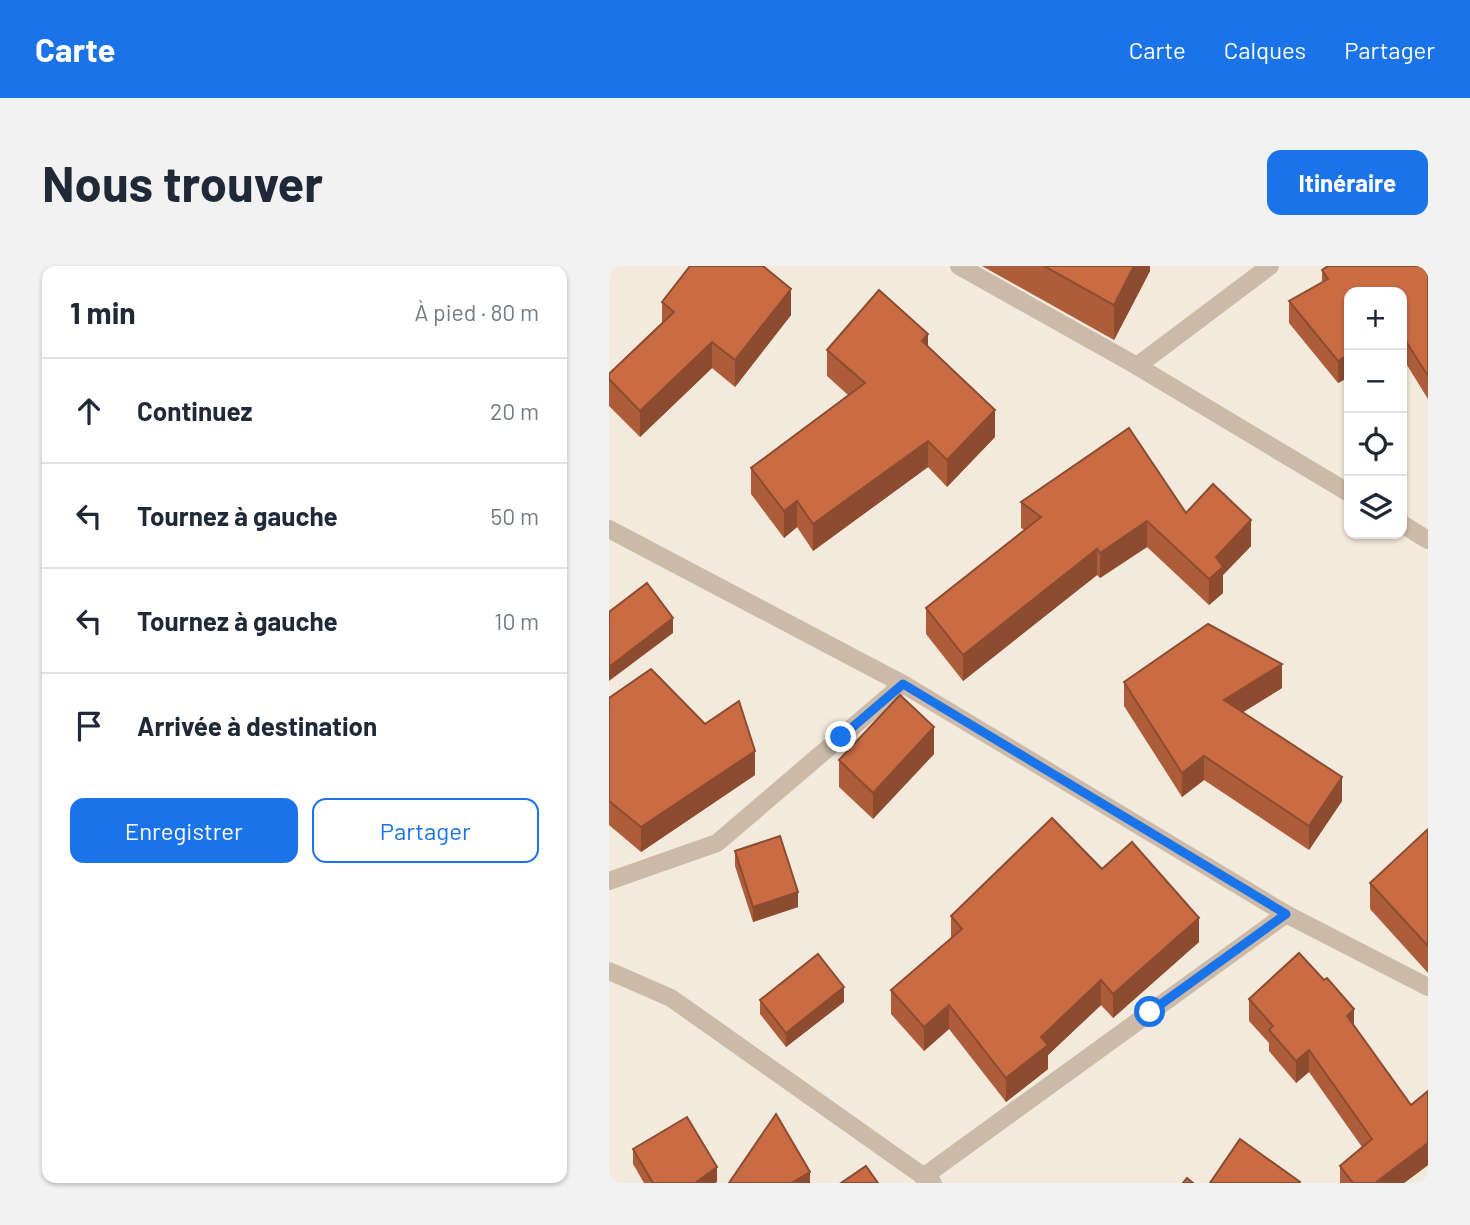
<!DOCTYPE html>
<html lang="fr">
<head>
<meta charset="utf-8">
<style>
  :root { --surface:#fff; --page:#f2f2f3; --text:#1f2937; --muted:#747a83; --line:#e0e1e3; --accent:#1a73e8 }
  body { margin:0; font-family:Barlow,sans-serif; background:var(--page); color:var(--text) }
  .controls { position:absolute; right:21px; top:21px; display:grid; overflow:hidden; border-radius:14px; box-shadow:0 2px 5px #0004 }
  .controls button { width:63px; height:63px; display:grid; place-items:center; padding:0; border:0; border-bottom:2px solid var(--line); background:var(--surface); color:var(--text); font:35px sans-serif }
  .stop { position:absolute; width:21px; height:21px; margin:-16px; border:5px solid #1a73e8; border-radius:50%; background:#fff }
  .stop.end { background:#1a73e8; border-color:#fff; box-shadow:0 2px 7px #0008 }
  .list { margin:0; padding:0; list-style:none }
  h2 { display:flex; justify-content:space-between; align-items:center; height:91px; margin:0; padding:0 28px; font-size:30px }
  h2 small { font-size:23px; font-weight:400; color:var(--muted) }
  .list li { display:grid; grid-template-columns:46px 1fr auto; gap:21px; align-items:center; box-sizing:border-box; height:105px; padding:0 28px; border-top:2px solid var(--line) }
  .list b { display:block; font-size:26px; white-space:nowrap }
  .list em { font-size:23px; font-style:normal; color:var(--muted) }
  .actions { display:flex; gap:14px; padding:21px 28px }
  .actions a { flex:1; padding:16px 0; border:2px solid var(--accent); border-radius:14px; text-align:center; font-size:24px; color:var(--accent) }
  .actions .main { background:var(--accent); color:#fff }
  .icon { flex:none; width:38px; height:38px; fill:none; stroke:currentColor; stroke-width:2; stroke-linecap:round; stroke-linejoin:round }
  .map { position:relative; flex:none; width:819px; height:917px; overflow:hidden; border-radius:14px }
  header { display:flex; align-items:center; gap:42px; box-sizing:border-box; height:98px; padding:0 35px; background:var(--accent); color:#fff }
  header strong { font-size:33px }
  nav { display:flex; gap:38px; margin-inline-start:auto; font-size:24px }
  .intro { display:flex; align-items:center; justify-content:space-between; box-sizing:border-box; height:168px; padding:0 42px }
  h1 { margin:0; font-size:49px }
  .button { padding:18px 32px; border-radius:14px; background:var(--accent); color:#fff; font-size:24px; font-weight:700 }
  main { display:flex; gap:42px; padding:0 42px }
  aside { flex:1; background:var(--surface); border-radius:14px; box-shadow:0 2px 5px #0004 }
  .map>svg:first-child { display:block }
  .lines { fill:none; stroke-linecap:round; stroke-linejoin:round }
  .service { stroke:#cbbaa7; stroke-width:18 }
  .minor { stroke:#cbbaa7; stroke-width:18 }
  .wall { fill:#ad5d3a }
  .shaded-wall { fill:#8d4c30 }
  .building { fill:#c96c44; stroke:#8d4c30; stroke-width:2 }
  .route { stroke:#1a73e8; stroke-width:9 }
</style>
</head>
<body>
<header>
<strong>Carte</strong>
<nav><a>Carte</a><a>Calques</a><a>Partager</a></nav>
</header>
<div class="intro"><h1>Nous trouver</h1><a class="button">Itinéraire</a></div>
<main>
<aside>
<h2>1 min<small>À pied · 80 m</small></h2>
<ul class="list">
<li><svg class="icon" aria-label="ahead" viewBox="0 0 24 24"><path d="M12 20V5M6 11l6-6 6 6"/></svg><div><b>Continuez</b></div><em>20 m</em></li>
<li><svg class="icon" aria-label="left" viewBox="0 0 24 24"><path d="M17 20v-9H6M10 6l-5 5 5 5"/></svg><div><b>Tournez à gauche</b></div><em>50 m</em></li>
<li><svg class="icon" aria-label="left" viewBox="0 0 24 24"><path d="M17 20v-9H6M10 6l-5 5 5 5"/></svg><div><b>Tournez à gauche</b></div><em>10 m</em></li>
<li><svg class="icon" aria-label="arrive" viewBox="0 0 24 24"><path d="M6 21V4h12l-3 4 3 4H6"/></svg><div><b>Arrivée à destination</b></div></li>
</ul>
<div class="actions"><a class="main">Enregistrer</a><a>Partager</a></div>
</aside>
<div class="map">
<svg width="819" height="917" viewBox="0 0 819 917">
  <rect width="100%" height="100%" fill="#f3e9dc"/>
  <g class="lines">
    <g class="service">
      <path d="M 0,615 L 108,577 L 294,418"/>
      <path d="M 0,705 L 62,732 L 324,917"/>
      <path d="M 314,911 L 677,648"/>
    </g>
    <g class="minor">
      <path d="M 350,0 L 528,100 L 740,227"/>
      <path d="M 528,100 L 661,0"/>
      <path d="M 793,258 L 819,274"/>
      <path d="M 0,263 L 294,418 L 677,648 L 819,721"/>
    </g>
  </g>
  <g class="wall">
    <path d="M 373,0 L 541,0 L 541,5 L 505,74 Z"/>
    <path d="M 819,0 L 819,133 L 793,91 L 793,26 L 740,26 L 740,111 L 729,117 L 680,57 L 680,35 L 713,16 L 713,4 Z"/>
    <path d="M 53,36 L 182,49 L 126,121 L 103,102 L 31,171 L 0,140 L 0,108 L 53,57 Z"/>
    <path d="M 319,80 L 386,171 L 338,221 L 319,201 L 204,285 L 188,261 L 175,272 L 142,228 L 142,202 L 239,129 L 218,110 L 218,84 Z"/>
    <path d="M 412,236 L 577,247 L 642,280 L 614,309 L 614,327 L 600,339 L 538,281 L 491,312 L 488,309 L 354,415 L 317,368 L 317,342 L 416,264 L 412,262 Z"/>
    <path d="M 515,416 L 673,422 L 634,446 L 733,535 L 700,584 L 595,514 L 573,531 L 515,440 Z"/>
    <path d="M 0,432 L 146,509 L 32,586 L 0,559 Z"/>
    <path d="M 325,488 L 264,553 L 230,521 L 230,494 Z"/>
    <path d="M 819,563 L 819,707 L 761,643 L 761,617 Z"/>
    <path d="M 126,585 L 189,641 L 144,656 L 126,600 Z"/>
    <path d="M 493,603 L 590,676 L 504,752 L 492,739 L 439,789 L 439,803 L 397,836 L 340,763 L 315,785 L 282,748 L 282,724 L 342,673 L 342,650 Z"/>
    <path d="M 640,733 L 745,760 L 802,839 L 819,825 L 819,899 L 795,917 L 731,917 L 731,900 L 753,881 L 700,806 L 687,817 L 660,785 L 660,777 L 640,755 Z"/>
    <path d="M 151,734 L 235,736 L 177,781 L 151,748 Z"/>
    <path d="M 24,883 L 108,916 L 106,917 L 35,917 L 24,898 Z"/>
  </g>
  <g class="shaded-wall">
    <path d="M 525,0 L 541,0 L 541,5 L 505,74 L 505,39 Z"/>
    <path d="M 182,23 L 182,49 L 126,121 L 126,94 Z"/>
    <path d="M 319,68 L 319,95 L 313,75 Z"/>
    <path d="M 103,76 L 103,102 L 31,171 L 31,145 Z"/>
    <path d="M 740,88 L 740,111 L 729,117 L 729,95 Z"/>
    <path d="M 386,144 L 386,171 L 338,221 L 338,194 Z"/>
    <path d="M 319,175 L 319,201 L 204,285 L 204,258 Z"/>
    <path d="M 188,235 L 188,261 L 175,272 L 175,245 Z"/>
    <path d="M 642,254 L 642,280 L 614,309 L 614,327 L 600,339 L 600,313 L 607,291 Z"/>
    <path d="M 538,255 L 538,281 L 491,312 L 491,287 Z"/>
    <path d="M 488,283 L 488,309 L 354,415 L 354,389 Z"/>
    <path d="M 64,352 L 64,367 L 0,415 L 0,401 Z"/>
    <path d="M 673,398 L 673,422 L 615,458 L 615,434 Z"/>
    <path d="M 325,461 L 325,488 L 264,553 L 264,527 Z"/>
    <path d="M 146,485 L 146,509 L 32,586 L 32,561 Z"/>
    <path d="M 595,490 L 595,514 L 573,531 L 573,507 Z"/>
    <path d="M 733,511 L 733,535 L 700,584 L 700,560 Z"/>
    <path d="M 189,626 L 189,641 L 144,656 L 144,641 Z"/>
    <path d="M 590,652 L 590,676 L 504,752 L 504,728 Z"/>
    <path d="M 492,714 L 492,739 L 439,789 L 439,803 L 397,836 L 397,812 L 432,771 Z"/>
    <path d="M 235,721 L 235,736 L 177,781 L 177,767 Z"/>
    <path d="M 340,739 L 340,763 L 315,785 L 315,761 Z"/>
    <path d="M 745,743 L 745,765 L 738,750 Z"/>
    <path d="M 700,784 L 700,806 L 687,817 L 687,795 Z"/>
    <path d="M 819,877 L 819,899 L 795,917 L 766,917 Z"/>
    <path d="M 108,901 L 108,916 L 106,917 L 86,917 Z"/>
    <path d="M 201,906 L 201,917 L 182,917 Z"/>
  </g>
  <g class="building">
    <path d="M 81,0 L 154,0 L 182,23 L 126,94 L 103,76 L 31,145 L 0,113 L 0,108 L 65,46 L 53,36 Z"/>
    <path d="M 435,0 L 525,0 L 505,39 Z"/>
    <path d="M 719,0 L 819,0 L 819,110 L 793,69 L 793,26 L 740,26 L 740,88 L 729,95 L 680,35 L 719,13 L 713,4 Z"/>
    <path d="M 270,24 L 319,68 L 313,75 L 386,144 L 338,194 L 319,175 L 204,258 L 188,235 L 175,245 L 142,202 L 256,117 L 218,84 Z"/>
    <path d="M 520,162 L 577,247 L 604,218 L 642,254 L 607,291 L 614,301 L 600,313 L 538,255 L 491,287 L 488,283 L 354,389 L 317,342 L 432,251 L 412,236 Z"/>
    <path d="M 38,317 L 64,352 L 0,401 L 0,346 Z"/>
    <path d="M 599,358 L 673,398 L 615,434 L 733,511 L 700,560 L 595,490 L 573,507 L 515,416 Z"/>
    <path d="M 42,403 L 96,458 L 130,435 L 146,485 L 32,561 L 0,535 L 0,432 Z"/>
    <path d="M 291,429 L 325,461 L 264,527 L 230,494 Z"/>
    <path d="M 443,552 L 493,603 L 523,576 L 590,652 L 504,728 L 492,714 L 432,771 L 439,779 L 397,812 L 340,739 L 315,761 L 282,724 L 353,663 L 342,650 Z"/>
    <path d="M 819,563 L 819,680 L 761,617 Z"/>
    <path d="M 171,570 L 189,626 L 144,641 L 126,585 Z"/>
    <path d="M 690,687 L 715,714 L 718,712 L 745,743 L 738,750 L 802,839 L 819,825 L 819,877 L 766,917 L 744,917 L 731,900 L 763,873 L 700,784 L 687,795 L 660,764 L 664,760 L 640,733 Z"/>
    <path d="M 209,688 L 235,721 L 177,767 L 151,734 Z"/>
    <path d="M 167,848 L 201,906 L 182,917 L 120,917 Z"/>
    <path d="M 78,851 L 108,901 L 86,917 L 44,917 L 24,883 Z"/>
    <path d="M 631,873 L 691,916 L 690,917 L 601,917 Z"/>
    <path d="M 257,900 L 269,917 L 232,917 Z"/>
    <path d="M 578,912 L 584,917 L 574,917 Z"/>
  </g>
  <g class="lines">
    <path class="route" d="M 232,471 L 294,418 L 677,648 L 541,746"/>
  </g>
</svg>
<div class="controls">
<button>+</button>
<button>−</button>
<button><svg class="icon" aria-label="locate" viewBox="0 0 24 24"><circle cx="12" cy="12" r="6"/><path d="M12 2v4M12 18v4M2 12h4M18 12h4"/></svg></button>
<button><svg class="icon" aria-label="layers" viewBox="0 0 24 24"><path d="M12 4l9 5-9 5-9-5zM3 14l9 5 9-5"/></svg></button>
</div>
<div class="stop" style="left:541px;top:746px"></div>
<div class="stop end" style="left:232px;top:471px"></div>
</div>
</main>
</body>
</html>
